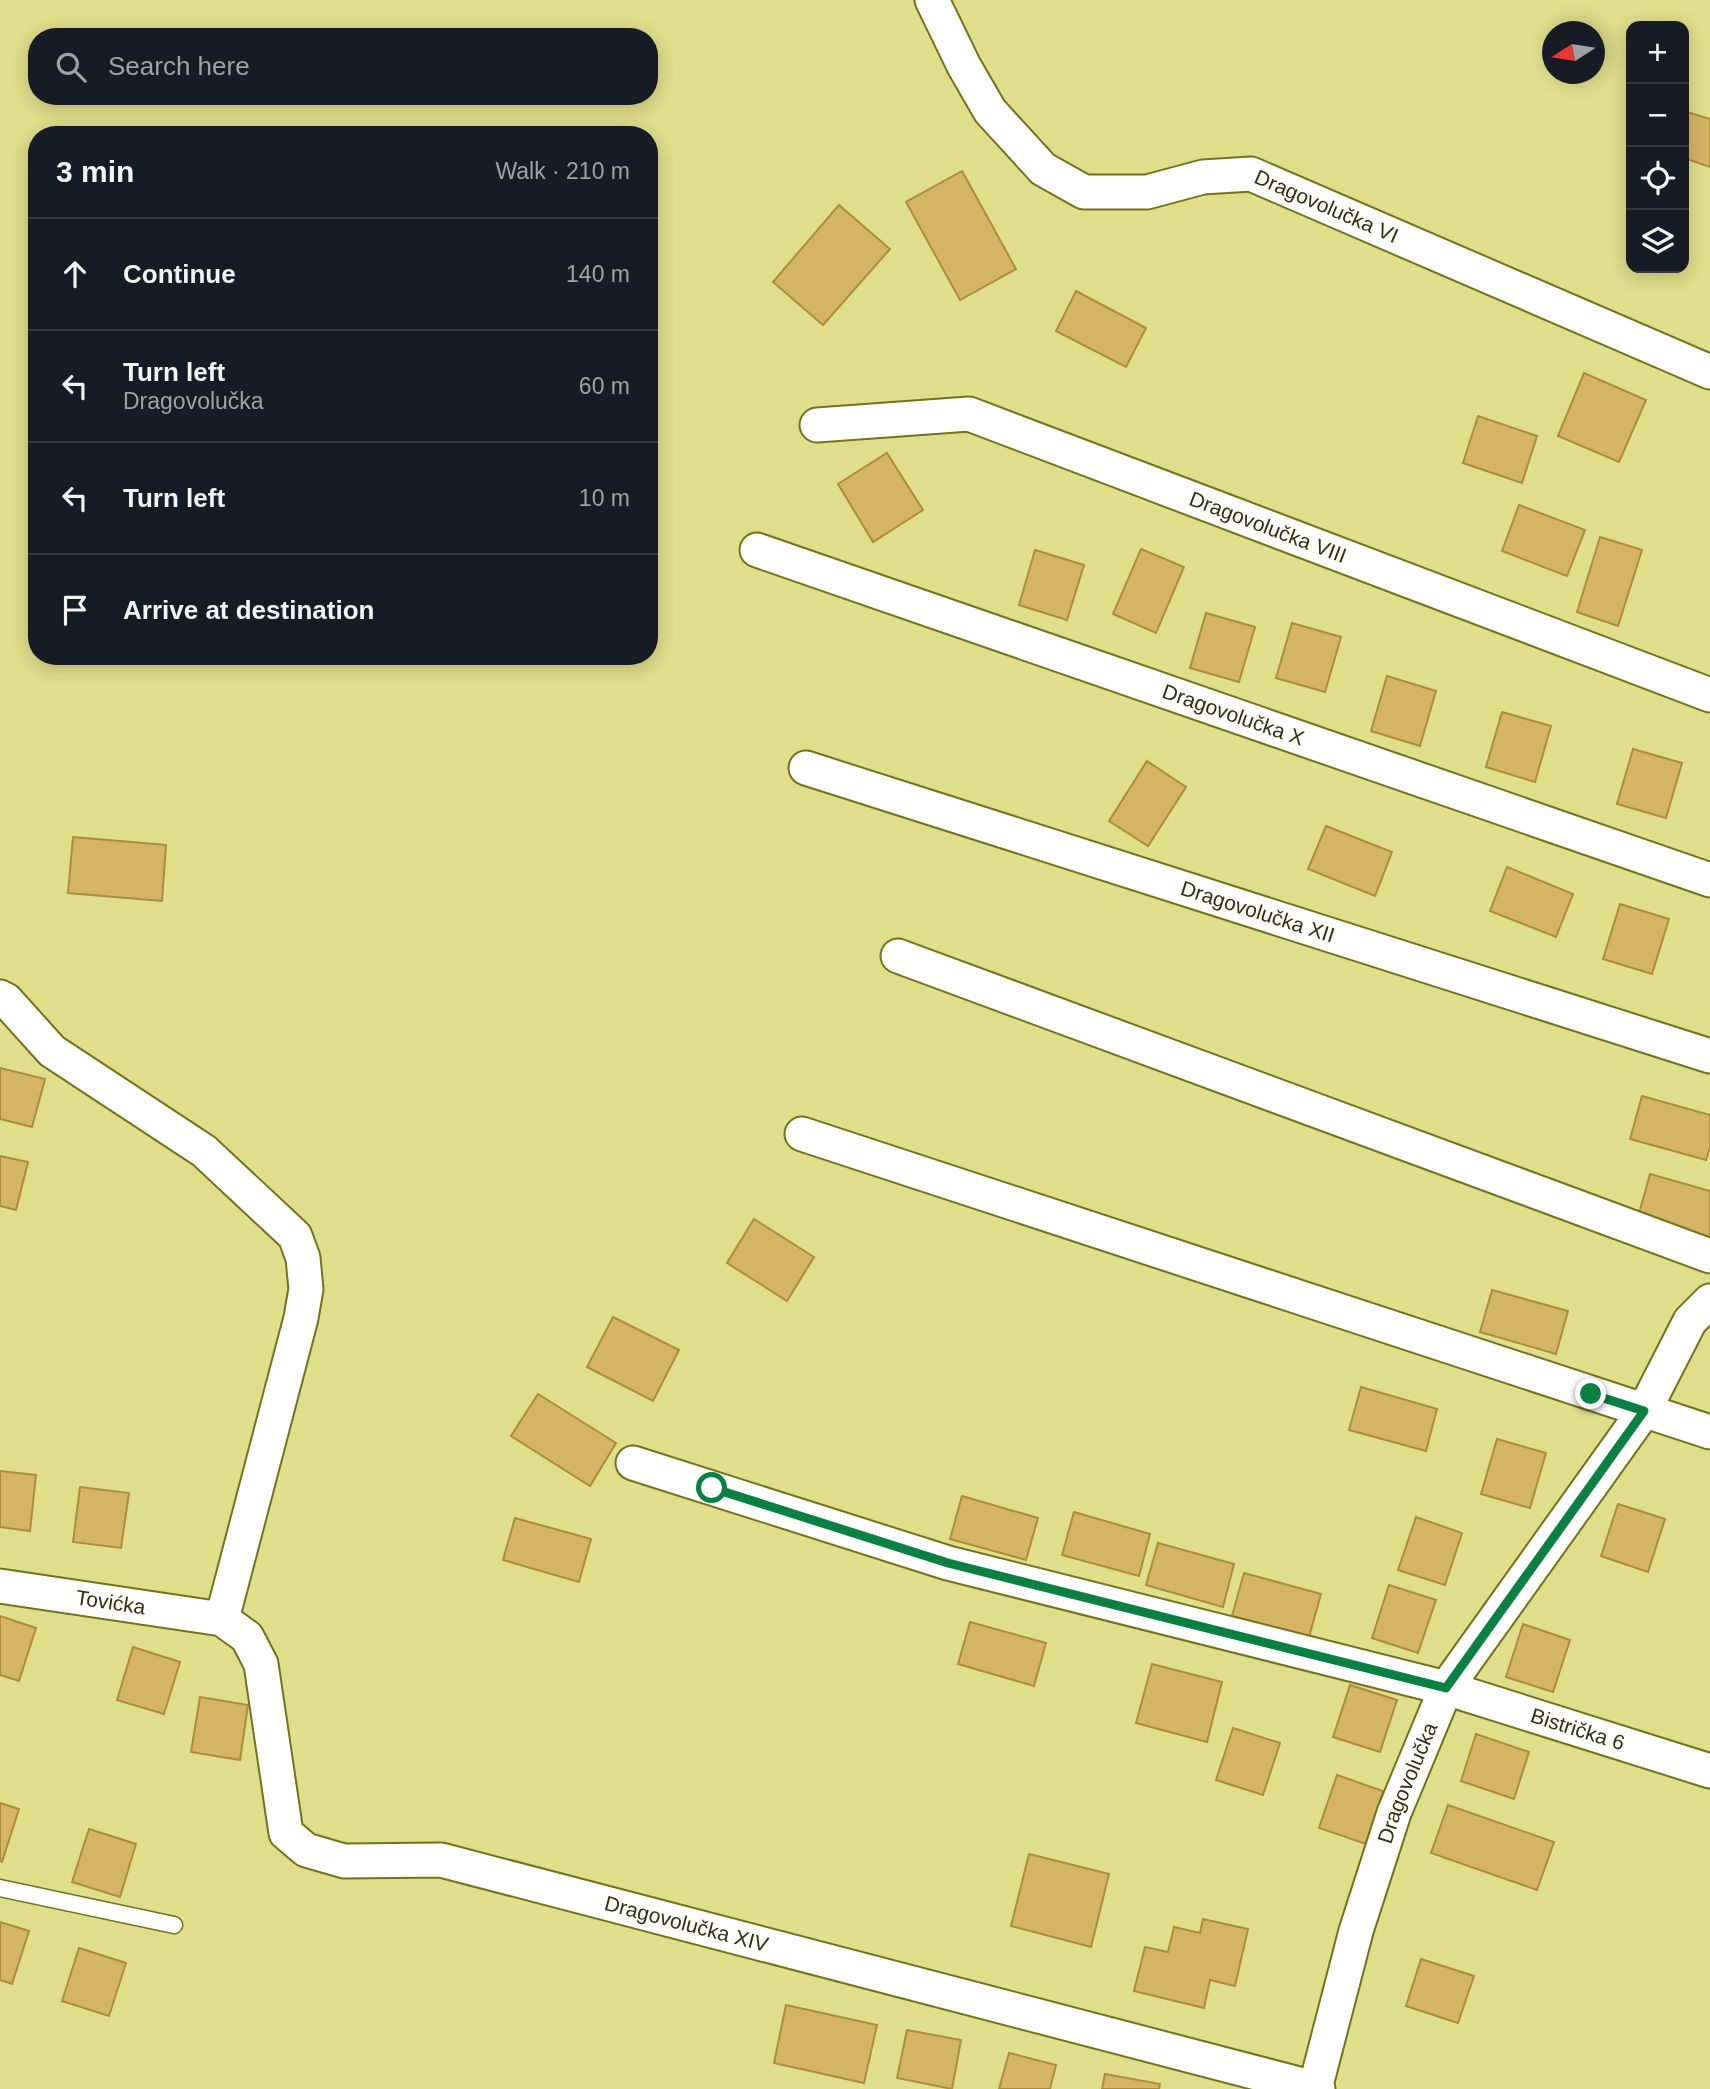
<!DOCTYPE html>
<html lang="en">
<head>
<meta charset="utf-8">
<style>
  :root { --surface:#171b24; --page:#242831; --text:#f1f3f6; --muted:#9ea1a6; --line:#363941 }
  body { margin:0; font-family:Arial,sans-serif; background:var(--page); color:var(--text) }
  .controls { position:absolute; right:21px; top:21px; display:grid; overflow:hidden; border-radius:14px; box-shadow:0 4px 18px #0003 }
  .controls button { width:63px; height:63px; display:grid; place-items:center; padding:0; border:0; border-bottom:2px solid var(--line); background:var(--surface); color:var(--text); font:35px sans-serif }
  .compass { position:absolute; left:1542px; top:21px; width:63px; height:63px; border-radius:50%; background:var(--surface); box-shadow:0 4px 18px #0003; rotate:258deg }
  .stop { position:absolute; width:21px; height:21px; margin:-16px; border:5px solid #0b8043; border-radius:50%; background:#fff }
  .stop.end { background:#0b8043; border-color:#fff; box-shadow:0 2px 7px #0008 }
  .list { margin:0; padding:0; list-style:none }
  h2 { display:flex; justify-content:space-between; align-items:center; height:91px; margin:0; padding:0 28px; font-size:30px }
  h2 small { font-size:23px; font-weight:400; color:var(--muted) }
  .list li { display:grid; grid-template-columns:46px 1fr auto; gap:21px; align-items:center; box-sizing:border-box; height:112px; padding:0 28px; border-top:2px solid var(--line) }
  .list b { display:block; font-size:26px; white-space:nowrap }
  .list p { margin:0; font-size:23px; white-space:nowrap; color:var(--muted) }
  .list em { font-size:23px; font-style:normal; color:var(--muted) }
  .icon { flex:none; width:38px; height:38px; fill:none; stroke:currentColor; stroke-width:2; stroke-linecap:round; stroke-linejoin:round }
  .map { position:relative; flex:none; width:1710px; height:2089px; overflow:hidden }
  .search { position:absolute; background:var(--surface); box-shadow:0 4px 18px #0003; left:28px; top:28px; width:630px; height:77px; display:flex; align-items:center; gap:18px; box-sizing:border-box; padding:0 24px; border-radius:28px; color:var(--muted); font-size:26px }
  .panel { position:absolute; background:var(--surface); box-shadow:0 4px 18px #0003; left:28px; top:126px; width:630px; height:539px; border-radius:28px }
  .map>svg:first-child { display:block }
  .building { fill:#d4b465; stroke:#ac8d3d; stroke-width:2 }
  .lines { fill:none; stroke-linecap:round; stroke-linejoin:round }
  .service-casing { stroke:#74721b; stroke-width:19 }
  .minor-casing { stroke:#74721b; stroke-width:37 }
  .service { stroke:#fff; stroke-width:16 }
  .minor { stroke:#fff; stroke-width:33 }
  .route { stroke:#0b8043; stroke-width:9 }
  .labels { text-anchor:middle; stroke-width:6; stroke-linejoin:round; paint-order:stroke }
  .street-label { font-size:21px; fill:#32310e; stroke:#dfde8b }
</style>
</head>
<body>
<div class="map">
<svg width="1710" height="2089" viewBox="0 0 1710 2089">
  <rect width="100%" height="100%" fill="#dfde8b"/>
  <g class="building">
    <path d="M 1684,111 L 1710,119 L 1710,167 L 1684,158 Z"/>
    <path d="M 962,171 L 1016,269 L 960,300 L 906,202 Z"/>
    <path d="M 839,205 L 890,249 L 823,325 L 773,282 Z"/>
    <path d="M 1076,291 L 1146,328 L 1126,367 L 1056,331 Z"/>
    <path d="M 1584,373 L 1646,400 L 1619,462 L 1558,436 Z"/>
    <path d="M 1478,416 L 1537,436 L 1522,483 L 1463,463 Z"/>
    <path d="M 887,453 L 923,510 L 873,542 L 838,484 Z"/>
    <path d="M 1519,505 L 1585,530 L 1567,576 L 1502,551 Z"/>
    <path d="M 1600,537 L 1642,550 L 1618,626 L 1577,612 Z"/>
    <path d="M 1141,549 L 1184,567 L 1156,633 L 1113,614 Z"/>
    <path d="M 1035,550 L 1084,565 L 1067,620 L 1019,605 Z"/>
    <path d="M 1206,613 L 1255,627 L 1239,682 L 1190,668 Z"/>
    <path d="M 1292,623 L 1341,637 L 1325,692 L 1276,678 Z"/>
    <path d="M 1387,676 L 1436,691 L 1420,746 L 1371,731 Z"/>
    <path d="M 1502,712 L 1551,726 L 1535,782 L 1486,767 Z"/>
    <path d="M 1633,749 L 1682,763 L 1666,818 L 1617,804 Z"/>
    <path d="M 1147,761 L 1186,787 L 1148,846 L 1109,821 Z"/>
    <path d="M 1326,826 L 1392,852 L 1375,896 L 1308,869 Z"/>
    <path d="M 73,837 L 166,845 L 162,901 L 68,893 Z"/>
    <path d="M 1507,867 L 1573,894 L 1556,937 L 1490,911 Z"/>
    <path d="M 1620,904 L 1669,919 L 1652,974 L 1603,959 Z"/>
    <path d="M 0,1068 L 45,1079 L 32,1127 L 0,1119 Z"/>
    <path d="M 1642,1096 L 1710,1115 L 1710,1148 L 1706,1160 L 1630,1139 Z"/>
    <path d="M 0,1156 L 28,1162 L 16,1210 L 0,1206 Z"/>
    <path d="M 1650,1174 L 1710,1191 L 1710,1237 L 1638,1217 Z"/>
    <path d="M 754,1219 L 814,1257 L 787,1301 L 727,1263 Z"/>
    <path d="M 1492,1290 L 1568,1311 L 1556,1354 L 1480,1332 Z"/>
    <path d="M 613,1317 L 679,1350 L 653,1401 L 587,1367 Z"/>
    <path d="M 1361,1387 L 1437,1409 L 1426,1451 L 1349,1430 Z"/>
    <path d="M 538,1394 L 616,1443 L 590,1486 L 511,1436 Z"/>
    <path d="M 1497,1439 L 1546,1453 L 1530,1508 L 1481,1494 Z"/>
    <path d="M 0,1471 L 36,1475 L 30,1531 L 0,1527 Z"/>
    <path d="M 80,1487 L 129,1493 L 121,1548 L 73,1542 Z"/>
    <path d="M 962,1496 L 1038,1518 L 1026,1560 L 950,1539 Z"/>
    <path d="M 1618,1504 L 1665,1519 L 1648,1572 L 1601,1556 Z"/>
    <path d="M 1074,1512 L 1150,1534 L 1139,1576 L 1062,1555 Z"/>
    <path d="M 1416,1517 L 1462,1533 L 1445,1585 L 1398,1570 Z"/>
    <path d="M 515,1518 L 591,1539 L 579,1582 L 503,1560 Z"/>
    <path d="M 1158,1543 L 1234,1564 L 1223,1607 L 1146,1585 Z"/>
    <path d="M 1244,1573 L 1321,1594 L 1309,1637 L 1232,1616 Z"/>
    <path d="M 1389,1585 L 1436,1600 L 1418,1653 L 1372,1638 Z"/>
    <path d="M 0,1616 L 36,1628 L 19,1681 L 0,1675 Z"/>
    <path d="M 970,1622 L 1046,1643 L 1034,1686 L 958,1664 Z"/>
    <path d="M 1523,1624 L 1570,1640 L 1553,1692 L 1506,1677 Z"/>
    <path d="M 133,1647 L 180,1662 L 164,1714 L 117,1700 Z"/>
    <path d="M 1152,1664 L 1222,1682 L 1207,1742 L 1136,1723 Z"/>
    <path d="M 1350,1685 L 1397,1700 L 1380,1752 L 1333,1737 Z"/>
    <path d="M 200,1697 L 248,1705 L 240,1760 L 191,1752 Z"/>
    <path d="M 1233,1728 L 1280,1743 L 1263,1795 L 1216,1780 Z"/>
    <path d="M 1476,1734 L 1529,1752 L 1514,1799 L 1461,1781 Z"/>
    <path d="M 1337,1775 L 1383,1791 L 1366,1844 L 1319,1828 Z"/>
    <path d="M 0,1803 L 19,1809 L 2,1862 L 0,1861 Z"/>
    <path d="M 1448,1805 L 1554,1842 L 1537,1890 L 1431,1853 Z"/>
    <path d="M 89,1829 L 136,1844 L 120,1897 L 72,1882 Z"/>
    <path d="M 1029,1854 L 1109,1874 L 1091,1947 L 1011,1926 Z"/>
    <path d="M 1203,1919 L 1248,1929 L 1235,1986 L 1210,1980 L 1204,2008 L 1134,1991 L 1145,1947 L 1168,1952 L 1174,1927 L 1200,1933 Z"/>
    <path d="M 0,1922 L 29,1931 L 12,1984 L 0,1980 Z"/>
    <path d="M 79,1948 L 126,1963 L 109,2016 L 62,2001 Z"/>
    <path d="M 1421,1959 L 1474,1976 L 1458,2023 L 1406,2006 Z"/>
    <path d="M 786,2005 L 877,2025 L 864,2083 L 774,2063 Z"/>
    <path d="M 907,2030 L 961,2040 L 952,2089 L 897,2078 Z"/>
    <path d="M 1009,2053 L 1056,2065 L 1050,2089 L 999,2089 Z"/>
    <path d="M 1105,2074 L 1160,2084 L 1159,2089 L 1102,2089 Z"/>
  </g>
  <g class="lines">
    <defs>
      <path id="service" d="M 0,1888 L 174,1925"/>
      <g id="minor">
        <path id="s1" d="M 932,0 L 964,66 L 990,111 L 1043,169 L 1084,192 L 1147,192 L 1203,177 L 1251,174 L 1710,372"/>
        <path id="s2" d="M 817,425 L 969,414 L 1710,695"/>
        <path id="s3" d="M 757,550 L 1710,880"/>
        <path id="s4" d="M 806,768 L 1710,1056"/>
        <path d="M 898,956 L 1710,1256"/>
        <path d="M 0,997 L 6,1000 L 52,1051 L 204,1151 L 295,1236 L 303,1258 L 306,1289 L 301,1318 L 222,1619"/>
        <path d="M 802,1134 L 1710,1432"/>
        <path id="s5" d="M 633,1463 L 948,1563 L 1446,1688 L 1710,1771"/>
        <path id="s6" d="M 0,1586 L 222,1619 L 247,1637 L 261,1664 L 286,1833 L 306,1850 L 344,1861 L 441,1860 L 1318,2089"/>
        <path id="s7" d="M 1315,2089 L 1356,1931 L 1394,1813 L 1446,1688 L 1644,1411 L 1690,1321 L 1710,1301"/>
      </g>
    </defs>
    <use href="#service" class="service-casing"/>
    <use href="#minor" class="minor-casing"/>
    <use href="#service" class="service"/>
    <use href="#minor" class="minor"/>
  </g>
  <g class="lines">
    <path class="route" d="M 712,1488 L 948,1563 L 1446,1688 L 1644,1411 L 1591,1394"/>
  </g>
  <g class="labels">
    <g class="street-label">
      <text dy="7" stroke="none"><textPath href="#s1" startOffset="502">Dragovolučka VI</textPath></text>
      <text dy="7" stroke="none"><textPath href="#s2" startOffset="472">Dragovolučka VIII</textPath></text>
      <text dy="7" stroke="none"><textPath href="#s3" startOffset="504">Dragovolučka X</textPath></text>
      <text dy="7" stroke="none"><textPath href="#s4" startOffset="474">Dragovolučka XII</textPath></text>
      <text dy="7" stroke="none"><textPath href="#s6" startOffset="112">Tovićka</textPath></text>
      <text dy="7" stroke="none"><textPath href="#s5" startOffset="982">Bistrička 6</textPath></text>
      <text dy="7" stroke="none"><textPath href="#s7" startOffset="320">Dragovolučka</textPath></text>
      <text dy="7" stroke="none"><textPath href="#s6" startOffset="873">Dragovolučka XIV</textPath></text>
    </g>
  </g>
</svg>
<div class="controls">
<button>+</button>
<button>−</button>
<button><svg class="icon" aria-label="locate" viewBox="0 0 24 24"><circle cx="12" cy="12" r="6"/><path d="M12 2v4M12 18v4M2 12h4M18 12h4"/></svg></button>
<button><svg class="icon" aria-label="layers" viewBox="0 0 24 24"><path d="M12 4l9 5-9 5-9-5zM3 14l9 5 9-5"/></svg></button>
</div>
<svg class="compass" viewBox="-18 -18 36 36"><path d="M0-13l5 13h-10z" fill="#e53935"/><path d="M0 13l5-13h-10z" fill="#9ea1a6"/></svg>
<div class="stop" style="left:712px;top:1488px"></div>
<div class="stop end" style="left:1591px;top:1394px"></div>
<div class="search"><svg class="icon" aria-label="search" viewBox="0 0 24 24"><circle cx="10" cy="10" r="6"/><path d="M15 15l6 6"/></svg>Search here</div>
<section class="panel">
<h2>3 min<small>Walk · 210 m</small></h2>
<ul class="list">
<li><svg class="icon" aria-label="ahead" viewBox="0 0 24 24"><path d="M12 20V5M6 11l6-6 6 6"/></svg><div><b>Continue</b></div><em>140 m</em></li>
<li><svg class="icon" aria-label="left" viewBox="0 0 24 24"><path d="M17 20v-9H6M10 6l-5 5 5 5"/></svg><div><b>Turn left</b><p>Dragovolučka</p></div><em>60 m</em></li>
<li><svg class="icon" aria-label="left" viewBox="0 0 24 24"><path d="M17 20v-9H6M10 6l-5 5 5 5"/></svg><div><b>Turn left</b></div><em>10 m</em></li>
<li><svg class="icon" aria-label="arrive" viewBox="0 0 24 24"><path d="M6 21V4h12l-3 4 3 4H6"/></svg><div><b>Arrive at destination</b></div></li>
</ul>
</section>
</div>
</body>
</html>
